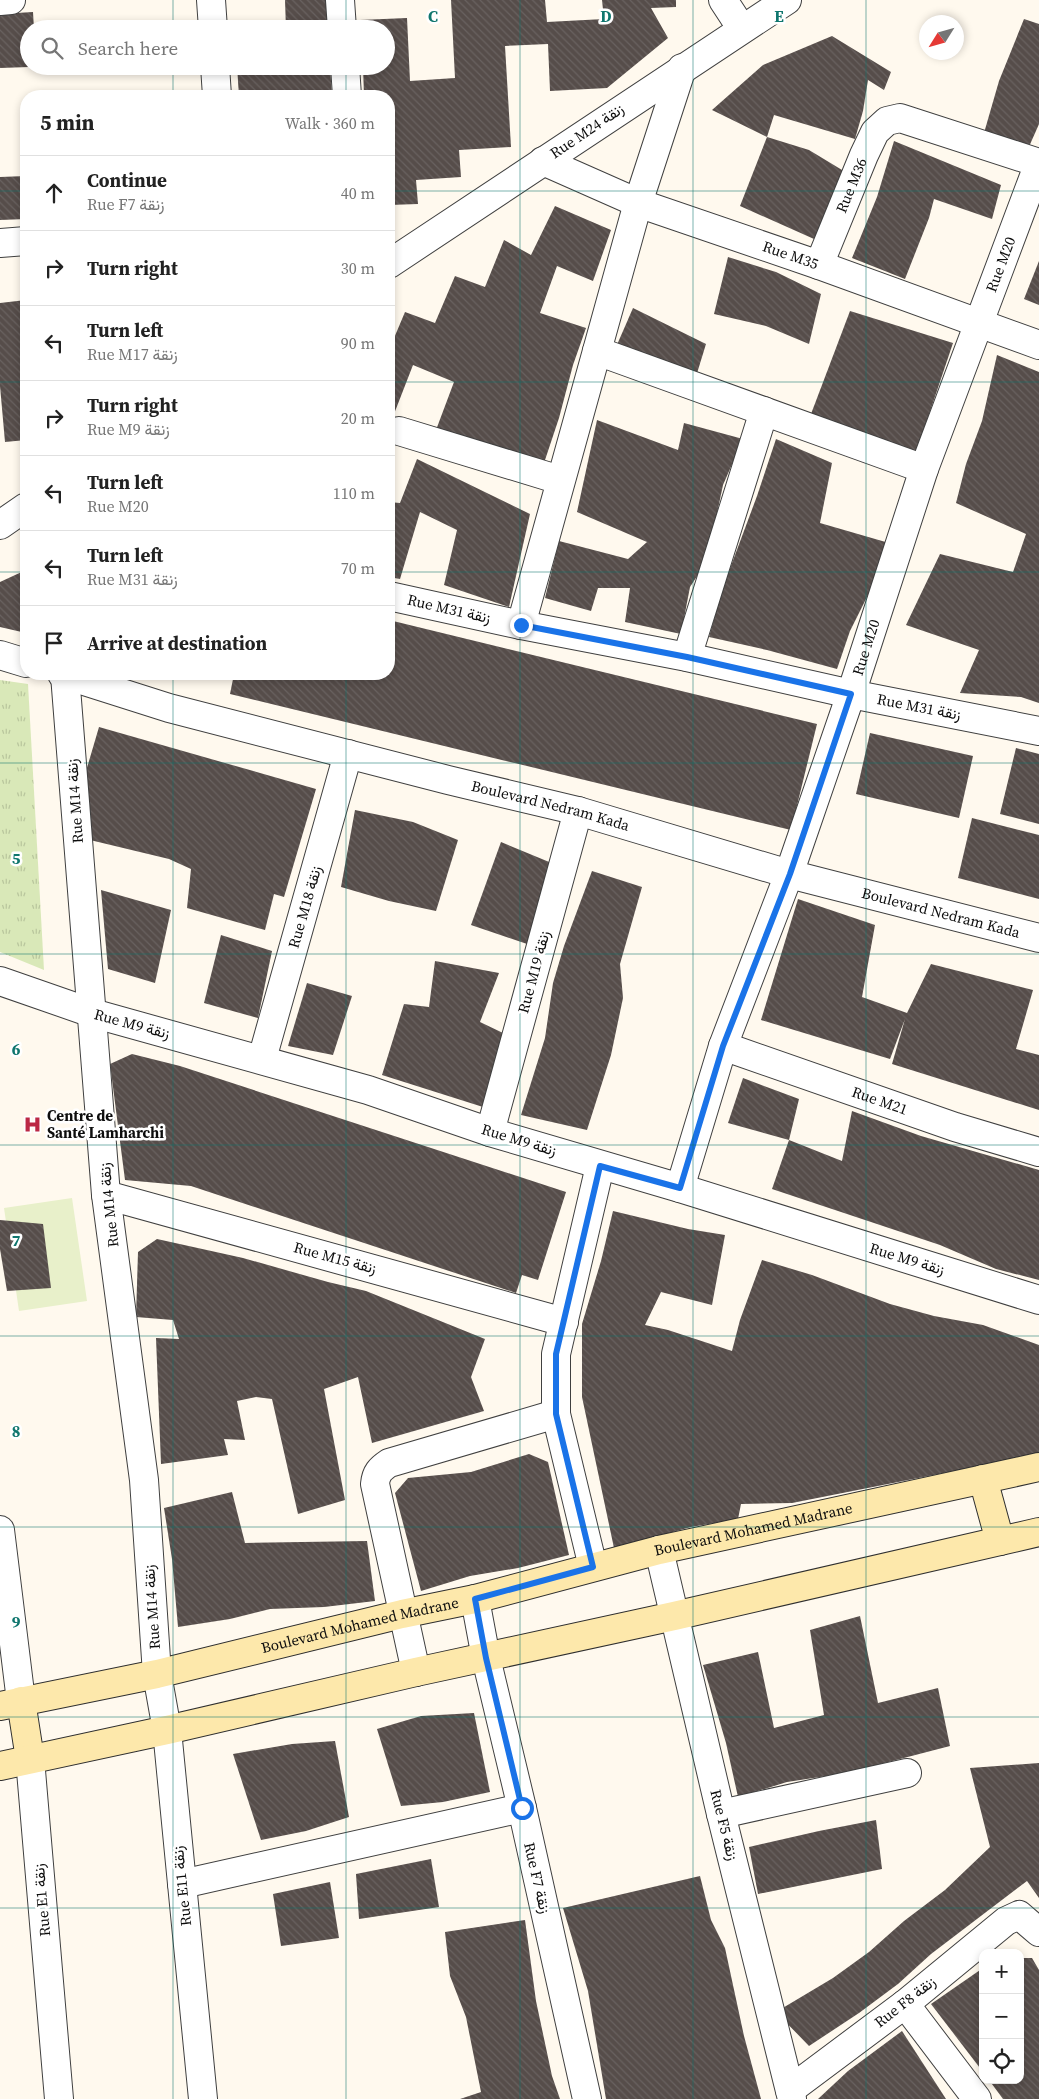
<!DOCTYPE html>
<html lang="en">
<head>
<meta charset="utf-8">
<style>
  :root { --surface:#fff; --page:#f6f6f6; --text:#222; --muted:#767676; --line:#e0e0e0 }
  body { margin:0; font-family:"Source Serif 4",Vazirmatn,serif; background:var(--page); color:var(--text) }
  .controls { position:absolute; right:15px; bottom:15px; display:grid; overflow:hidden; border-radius:10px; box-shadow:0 2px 8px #0003 }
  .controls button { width:45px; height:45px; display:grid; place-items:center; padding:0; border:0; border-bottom:1px solid var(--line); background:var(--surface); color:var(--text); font:25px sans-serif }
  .compass { position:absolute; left:919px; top:15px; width:45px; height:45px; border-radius:50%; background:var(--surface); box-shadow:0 2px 8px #0003; rotate:233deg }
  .stop { position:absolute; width:15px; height:15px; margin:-11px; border:4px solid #1a73e8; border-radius:50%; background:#fff }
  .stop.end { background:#1a73e8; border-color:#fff; box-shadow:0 1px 5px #0008 }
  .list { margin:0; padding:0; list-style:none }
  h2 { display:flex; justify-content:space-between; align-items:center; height:65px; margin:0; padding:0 20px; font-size:21px }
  h2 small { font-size:16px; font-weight:400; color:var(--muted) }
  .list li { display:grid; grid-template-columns:32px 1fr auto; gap:15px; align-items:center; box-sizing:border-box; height:75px; padding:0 20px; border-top:1px solid var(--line) }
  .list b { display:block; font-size:19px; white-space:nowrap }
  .list p { margin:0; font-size:16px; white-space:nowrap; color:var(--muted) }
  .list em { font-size:16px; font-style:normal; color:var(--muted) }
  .icon { flex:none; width:28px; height:28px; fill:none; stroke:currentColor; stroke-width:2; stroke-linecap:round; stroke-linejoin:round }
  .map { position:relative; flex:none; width:1039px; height:2099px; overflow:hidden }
  .search { position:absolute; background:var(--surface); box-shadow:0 2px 8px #0003; left:20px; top:20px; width:375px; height:55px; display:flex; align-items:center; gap:12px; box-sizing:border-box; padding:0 18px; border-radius:28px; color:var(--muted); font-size:19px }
  .panel { position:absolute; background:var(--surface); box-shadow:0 2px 8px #0003; left:20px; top:90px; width:375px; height:590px; border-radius:20px }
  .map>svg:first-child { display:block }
  .park { fill:url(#park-tufts) }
  .pitch { fill:#e8f0ca }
  .building { fill:url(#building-back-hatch) }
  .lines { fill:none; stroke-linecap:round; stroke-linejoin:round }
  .street-casing { stroke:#404040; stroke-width:30 }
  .secondary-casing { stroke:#2f2f2f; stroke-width:30 }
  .street { stroke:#fff; stroke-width:28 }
  .secondary { stroke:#fde8ab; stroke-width:28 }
  .route { stroke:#1a73e8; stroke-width:6 }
  .grid { fill:none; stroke:#0f766e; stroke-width:1; stroke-opacity:0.55 }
  .labels { text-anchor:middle; stroke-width:5; stroke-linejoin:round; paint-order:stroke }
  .street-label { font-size:15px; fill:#0d0d0d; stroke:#fff }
  .poi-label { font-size:15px; font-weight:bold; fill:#0d0d0d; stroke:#fff; text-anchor:start }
  .grid-label { font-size:16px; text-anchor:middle; font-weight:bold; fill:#0f766e; stroke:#fff; stroke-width:5; stroke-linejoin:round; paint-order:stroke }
</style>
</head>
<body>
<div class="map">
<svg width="1039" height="2099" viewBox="0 0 1039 2099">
  <defs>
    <pattern id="park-tufts" width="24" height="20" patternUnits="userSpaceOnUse" patternTransform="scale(1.25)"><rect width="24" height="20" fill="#d9e8b8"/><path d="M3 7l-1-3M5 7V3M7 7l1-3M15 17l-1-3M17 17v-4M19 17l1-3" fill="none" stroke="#b9c69d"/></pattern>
    <pattern id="building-back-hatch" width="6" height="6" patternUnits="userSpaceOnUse" patternTransform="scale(1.25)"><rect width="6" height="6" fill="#564d4a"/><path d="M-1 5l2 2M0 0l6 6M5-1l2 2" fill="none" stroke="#696260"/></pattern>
  </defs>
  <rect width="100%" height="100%" fill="#fff9ee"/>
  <path class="park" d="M 0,680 L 28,684 L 44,970 L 0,952 Z"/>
  <path class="pitch" d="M 72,1198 L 87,1301 L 19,1311 L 4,1208 Z"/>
  <g class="building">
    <path d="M 285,0 L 327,0 L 329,29 L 286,29 Z"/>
    <path d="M 451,0 L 545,0 L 547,22 L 604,19 L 602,0 L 676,0 L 676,7 L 651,8 L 668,38 L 607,88 L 550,91 L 548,44 L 505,46 L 511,147 L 459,150 L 461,177 L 416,180 L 418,204 L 389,205 L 389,96 L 364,96 L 363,66 L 386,66 L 386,29 L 360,29 L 360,20 L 407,18 L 410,81 L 455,78 Z"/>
    <path d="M 33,12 L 34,29 L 29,29 L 29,67 L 0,68 L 0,14 Z"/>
    <path d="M 1024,19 L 1039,24 L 1039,124 L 1028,149 L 984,133 L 999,81 Z"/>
    <path d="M 832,36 L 891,72 L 884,90 L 868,80 L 863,111 L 855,139 L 774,115 L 767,137 L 712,110 L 763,65 Z"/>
    <path d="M 237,66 L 330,66 L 332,96 L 239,96 Z"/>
    <path d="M 167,91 L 168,96 L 104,96 L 104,95 Z"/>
    <path d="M 767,137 L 809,150 L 847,173 L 823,243 L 740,206 Z"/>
    <path d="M 894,141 L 1001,185 L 992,219 L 934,199 L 929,218 L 905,279 L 852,258 L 877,197 Z"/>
    <path d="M 26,176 L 26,219 L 0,220 L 0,177 Z"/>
    <path d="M 555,206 L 611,230 L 593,281 L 557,266 L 540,313 L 586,328 L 573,365 L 559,418 L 541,472 L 436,430 L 454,382 L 413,365 L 394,414 L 389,414 L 389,350 L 405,312 L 435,323 L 455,276 L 485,287 L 504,240 L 531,255 Z"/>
    <path d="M 728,257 L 776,272 L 821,294 L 809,344 L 766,326 L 714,314 Z"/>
    <path d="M 1039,261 L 1039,305 L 1024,299 Z"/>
    <path d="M 26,300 L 26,440 L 5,442 L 0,386 L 0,303 Z"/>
    <path d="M 633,308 L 706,344 L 694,383 L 613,354 Z"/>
    <path d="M 850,311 L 953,343 L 915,456 L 811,414 Z"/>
    <path d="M 997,355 L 1039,372 L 1039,703 L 1021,697 L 960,693 L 979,650 L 906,625 L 940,554 L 1013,572 L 1026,534 L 956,503 L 966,464 L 982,421 Z"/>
    <path d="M 597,420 L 678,450 L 684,423 L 743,439 L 723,485 L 707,561 L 690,587 L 681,634 L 625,622 L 630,588 L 598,588 L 591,611 L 545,598 L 559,541 L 628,559 L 647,542 L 577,512 Z"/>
    <path d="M 776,439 L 832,463 L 820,523 L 889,543 L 871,589 L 850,631 L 837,669 L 767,650 L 709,637 L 722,590 L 757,496 Z"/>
    <path d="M 417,459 L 530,514 L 509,607 L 444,585 L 457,530 L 420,512 L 400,579 L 389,577 L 389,502 L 400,503 Z"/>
    <path d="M 26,570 L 26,633 L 0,627 L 0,582 Z"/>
    <path d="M 389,620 L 817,724 L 791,830 L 230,694 L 234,674 L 389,674 Z"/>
    <path d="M 99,727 L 316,789 L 284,897 L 274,894 L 265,930 L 187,908 L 191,869 L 169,859 L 90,840 L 84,778 Z"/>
    <path d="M 870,733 L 973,756 L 959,818 L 856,794 Z"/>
    <path d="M 1016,748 L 1039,754 L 1039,824 L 1000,814 Z"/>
    <path d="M 355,810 L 413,822 L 458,840 L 436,911 L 389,901 L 341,887 Z"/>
    <path d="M 972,818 L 1039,835 L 1039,899 L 958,878 Z"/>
    <path d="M 501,842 L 554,864 L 530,945 L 471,925 Z"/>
    <path d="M 592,871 L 642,887 L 620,964 L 623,998 L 611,1055 L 587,1130 L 521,1115 L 545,1038 L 553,983 L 564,946 Z"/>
    <path d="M 101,890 L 171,910 L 155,983 L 108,969 Z"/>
    <path d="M 798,899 L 875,925 L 862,997 L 907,1013 L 931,964 L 1033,990 L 1016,1049 L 1039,1055 L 1039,1110 L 892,1064 L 905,1019 L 890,1059 L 761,1020 Z"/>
    <path d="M 221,935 L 272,951 L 258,1018 L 204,1003 Z"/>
    <path d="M 435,961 L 499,973 L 480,1022 L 503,1033 L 483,1107 L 382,1075 L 404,1004 L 429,1007 Z"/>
    <path d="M 307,983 L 352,996 L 333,1055 L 288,1046 Z"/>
    <path d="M 132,1054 L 180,1066 L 566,1192 L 538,1280 L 522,1275 L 516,1293 L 191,1186 L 125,1180 L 110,1064 Z"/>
    <path d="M 743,1078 L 799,1099 L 789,1140 L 842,1161 L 852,1111 L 921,1136 L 1039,1170 L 1039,1280 L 996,1269 L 940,1245 L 772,1189 L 789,1140 L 728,1123 Z"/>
    <path d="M 613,1211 L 688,1229 L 725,1235 L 712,1305 L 661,1292 L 645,1325 L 668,1330 L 732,1351 L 740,1320 L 762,1260 L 812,1275 L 890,1304 L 934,1316 L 983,1325 L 1039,1345 L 1039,1454 L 792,1503 L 741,1504 L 738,1519 L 691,1527 L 614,1548 L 582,1397 L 582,1324 L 601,1261 Z"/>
    <path d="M 0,1220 L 43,1224 L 51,1288 L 7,1291 L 0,1249 Z"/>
    <path d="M 157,1239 L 243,1258 L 328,1282 L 366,1291 L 485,1339 L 471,1377 L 484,1411 L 372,1443 L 358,1377 L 324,1389 L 345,1500 L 298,1514 L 272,1399 L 256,1397 L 237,1401 L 245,1440 L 224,1439 L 228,1455 L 161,1464 L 156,1338 L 179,1339 L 173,1320 L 136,1317 L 138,1252 Z"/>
    <path d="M 529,1454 L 548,1462 L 569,1555 L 518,1568 L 470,1576 L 421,1591 L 395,1493 L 408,1478 L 471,1472 Z"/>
    <path d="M 232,1492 L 245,1543 L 367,1541 L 375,1601 L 324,1607 L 270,1609 L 230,1619 L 178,1627 L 172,1559 L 164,1508 Z"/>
    <path d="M 860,1616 L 878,1703 L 938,1688 L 950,1746 L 846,1773 L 787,1782 L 738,1797 L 726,1743 L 703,1665 L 758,1652 L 774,1728 L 824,1715 L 810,1630 Z"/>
    <path d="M 474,1713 L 490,1792 L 443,1802 L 401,1806 L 377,1729 L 421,1716 Z"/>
    <path d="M 335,1741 L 349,1817 L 306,1831 L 261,1840 L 233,1754 L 292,1744 Z"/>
    <path d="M 1039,1763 L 1039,1898 L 1027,1881 L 931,1954 L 898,1984 L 859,2013 L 809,2046 L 776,2012 L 833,1978 L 869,1952 L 904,1921 L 945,1890 L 990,1847 L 970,1768 Z"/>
    <path d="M 876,1820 L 882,1869 L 758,1894 L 749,1847 L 819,1831 Z"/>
    <path d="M 431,1859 L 439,1907 L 359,1919 L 356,1874 Z"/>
    <path d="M 700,1876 L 711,1920 L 725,1948 L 744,2036 L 761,2099 L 606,2099 L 588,1991 L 563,1908 Z"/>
    <path d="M 330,1882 L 339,1938 L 281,1946 L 273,1894 Z"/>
    <path d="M 525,1920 L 536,2001 L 552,2076 L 560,2099 L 460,2099 L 481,2092 L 466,2017 L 450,1976 L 445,1932 Z"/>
    <path d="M 1020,1958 L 1032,1958 L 1039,1970 L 1039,2099 L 1003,2099 L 989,2080 L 1020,2080 Z"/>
    <path d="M 983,1968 L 983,2072 L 931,2004 Z"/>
    <path d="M 902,2031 L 946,2099 L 818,2099 L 848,2071 Z"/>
  </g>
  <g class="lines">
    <defs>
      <g id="street">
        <path d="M 211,0 L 213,29"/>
        <path d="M 340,0 L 342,29"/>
        <path d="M 723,0 L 742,29"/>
        <path d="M 0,1 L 11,0"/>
        <path d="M 215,66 L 217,96"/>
        <path d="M 345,66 L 347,96"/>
        <path id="s1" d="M 543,161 L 638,203 L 819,265 L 1039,345"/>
        <path d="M 0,243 L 26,241"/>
        <path d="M 389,264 L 787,0"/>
        <path id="s2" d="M 819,265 L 864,155 L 875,132 L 887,121 L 900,118 L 1039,163"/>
        <path d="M 597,351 L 924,469"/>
        <path d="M 399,431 L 560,480"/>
        <path d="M 0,525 L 26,507"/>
        <path d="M 389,596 L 521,625 L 687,657 L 851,694 L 1039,731"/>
        <path d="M 521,625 L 638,203 L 682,68"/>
        <path d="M 0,655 L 26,663"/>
        <path d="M 687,657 L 764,411"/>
        <path id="s3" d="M 62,674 L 169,708 L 448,780 L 578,811 L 789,874 L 1039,938"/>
        <path d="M 65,675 L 106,1195 L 144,1480 L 157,1674 L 167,1730 L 203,2099"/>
        <path d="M 0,981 L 92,1013 L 368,1090 L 490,1132 L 680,1188 L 1039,1300"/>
        <path id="s4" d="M 723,1046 L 955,1127 L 1039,1152"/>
        <path d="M 262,1059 L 348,754"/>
        <path d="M 490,1132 L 578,811"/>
        <path id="s5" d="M 680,1188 L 723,1046 L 789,874 L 851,694 L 924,469 L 1039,163"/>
        <path d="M 106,1195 L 564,1322"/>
        <path d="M 0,1530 L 21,1701"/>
        <path d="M 659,1550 L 721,1814 L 792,2099"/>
        <path d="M 593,1567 L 556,1414 L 556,1354 L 600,1166"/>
        <path d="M 475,1599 L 486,1658 L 522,1808 L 587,2099"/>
        <path d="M 416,1672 L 375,1484 C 376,1473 380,1469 389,1463 L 556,1414"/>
        <path d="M 30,1759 L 59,2099"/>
        <path d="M 721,1814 L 907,1773"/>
        <path d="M 182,1884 L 522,1808"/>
        <path d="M 905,2004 L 977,2099"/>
        <path d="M 790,2090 L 905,2004 L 1006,1921 L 1019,1915 L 1039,1932"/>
      </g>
      <g id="secondary">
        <path d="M 983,1479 L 1000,1541"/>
        <path d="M 21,1701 L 30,1759"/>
        <path id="s6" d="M 0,1706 L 157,1674 L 402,1614 L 475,1599 L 659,1550 L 1039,1467"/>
        <path d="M 0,1766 L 167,1730 L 416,1672 L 674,1616 L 1039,1532"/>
      </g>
    </defs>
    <use href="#street" class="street-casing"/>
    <use href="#secondary" class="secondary-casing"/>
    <use href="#street" class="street"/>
    <use href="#secondary" class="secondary"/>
  </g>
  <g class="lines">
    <path class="route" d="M 521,625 L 687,657 L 851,694 L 790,874 L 723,1046 L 680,1188 L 600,1166 L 556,1354 L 556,1414 L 593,1567 L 475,1599 L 486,1658 L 522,1808"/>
  </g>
  <path class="grid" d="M 173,0 L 173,29M 346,0 L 346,29M 520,0 L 520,2099M 693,0 L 693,2099M 866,0 L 866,2099M 173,66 L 173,96M 346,66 L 346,96M 0,191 L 26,191M 389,191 L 1039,191M 0,382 L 26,382M 389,382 L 1039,382M 0,572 L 26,572M 389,572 L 1039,572M 173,674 L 173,2099M 346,674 L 346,2099M 0,763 L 1039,763M 0,954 L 1039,954M 0,1145 L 1039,1145M 0,1336 L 1039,1336M 0,1527 L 1039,1527M 0,1717 L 1039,1717M 0,1908 L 1039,1908"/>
  <defs>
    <symbol id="hospital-bare" viewBox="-9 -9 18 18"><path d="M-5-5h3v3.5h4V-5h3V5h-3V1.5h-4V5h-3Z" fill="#bb2845" stroke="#fff" stroke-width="2.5" paint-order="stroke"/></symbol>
  </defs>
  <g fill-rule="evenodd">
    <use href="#hospital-bare" x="20" y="1112" width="25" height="25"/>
  </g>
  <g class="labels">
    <g class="street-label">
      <text transform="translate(587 131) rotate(-34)" y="5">Rue M24 زنقة</text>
      <text dy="5" stroke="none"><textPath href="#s2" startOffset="86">Rue M36</textPath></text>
      <text dy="5" stroke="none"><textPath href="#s1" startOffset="265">Rue M35</textPath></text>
      <text dy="5" stroke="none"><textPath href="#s5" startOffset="978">Rue M20</textPath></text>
      <text transform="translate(449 609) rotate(13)" y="5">Rue M31 زنقة</text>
      <text dy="5" stroke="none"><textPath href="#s5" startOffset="572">Rue M20</textPath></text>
      <text transform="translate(919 707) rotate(11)" y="5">Rue M31 زنقة</text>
      <text transform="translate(75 801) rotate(-94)" y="5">Rue M14 زنقة</text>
      <text dy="5" stroke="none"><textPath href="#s3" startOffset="506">Boulevard Nedram Kada</textPath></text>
      <text transform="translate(305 907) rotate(-74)" y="5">Rue M18 زنقة</text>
      <text dy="5" stroke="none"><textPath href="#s3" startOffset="911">Boulevard Nedram Kada</textPath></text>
      <text transform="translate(534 972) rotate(-75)" y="5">Rue M19 زنقة</text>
      <text transform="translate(132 1024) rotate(15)" y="5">Rue M9 زنقة</text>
      <text dy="5" stroke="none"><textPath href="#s4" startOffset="166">Rue M21</textPath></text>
      <text transform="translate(519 1140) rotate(17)" y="5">Rue M9 زنقة</text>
      <text transform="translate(109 1205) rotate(-96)" y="5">Rue M14 زنقة</text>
      <text transform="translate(335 1258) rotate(15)" y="5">Rue M15 زنقة</text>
      <text transform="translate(907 1259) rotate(17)" y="5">Rue M9 زنقة</text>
      <text dy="5" stroke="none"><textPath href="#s6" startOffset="774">Boulevard Mohamed Madrane</textPath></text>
      <text transform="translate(152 1607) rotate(-94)" y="5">Rue M14 زنقة</text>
      <text dy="5" stroke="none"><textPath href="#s6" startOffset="369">Boulevard Mohamed Madrane</textPath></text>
      <text transform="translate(724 1825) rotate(76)" y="5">Rue F5 زنقة</text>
      <text transform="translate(537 1878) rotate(77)" y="5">Rue F7 زنقة</text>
      <text transform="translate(182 1886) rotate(-96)" y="5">Rue E11 زنقة</text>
      <text transform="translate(42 1900) rotate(-95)" y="5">Rue E1 زنقة</text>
      <text transform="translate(905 2002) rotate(-38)" y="5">Rue F8 زنقة</text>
    </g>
    <g class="poi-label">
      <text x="47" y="1121">Centre de<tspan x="47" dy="17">Santé Lamharchi</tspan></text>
    </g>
  </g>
  <g class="grid-label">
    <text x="433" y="22">C</text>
    <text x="606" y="22">D</text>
    <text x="779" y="22">E</text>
    <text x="16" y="864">5</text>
    <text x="16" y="1055">6</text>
    <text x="16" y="1246">7</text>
    <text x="16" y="1437">8</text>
    <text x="16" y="1628">9</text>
  </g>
</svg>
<div class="controls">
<button>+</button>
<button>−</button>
<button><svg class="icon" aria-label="locate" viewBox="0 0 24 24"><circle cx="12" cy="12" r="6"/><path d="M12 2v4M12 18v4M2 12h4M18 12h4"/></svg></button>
</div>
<svg class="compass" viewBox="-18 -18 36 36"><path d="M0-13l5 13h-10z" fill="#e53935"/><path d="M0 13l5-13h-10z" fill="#767676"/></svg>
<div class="stop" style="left:522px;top:1808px"></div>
<div class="stop end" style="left:521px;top:625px"></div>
<div class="search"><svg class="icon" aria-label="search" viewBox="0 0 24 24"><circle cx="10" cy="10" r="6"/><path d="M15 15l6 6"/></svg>Search here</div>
<section class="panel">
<h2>5 min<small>Walk · 360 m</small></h2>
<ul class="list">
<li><svg class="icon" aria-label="ahead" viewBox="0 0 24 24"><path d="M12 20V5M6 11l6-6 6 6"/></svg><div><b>Continue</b><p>Rue F7 زنقة</p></div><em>40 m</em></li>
<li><svg class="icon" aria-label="right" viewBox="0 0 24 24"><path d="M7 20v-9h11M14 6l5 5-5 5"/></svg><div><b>Turn right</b></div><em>30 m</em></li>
<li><svg class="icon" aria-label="left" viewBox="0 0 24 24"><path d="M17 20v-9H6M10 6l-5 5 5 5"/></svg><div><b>Turn left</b><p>Rue M17 زنقة</p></div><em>90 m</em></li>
<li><svg class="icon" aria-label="right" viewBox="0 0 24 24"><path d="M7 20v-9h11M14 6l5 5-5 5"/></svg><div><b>Turn right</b><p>Rue M9 زنقة</p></div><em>20 m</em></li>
<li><svg class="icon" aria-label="left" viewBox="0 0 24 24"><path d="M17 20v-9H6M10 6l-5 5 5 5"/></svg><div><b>Turn left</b><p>Rue M20</p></div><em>110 m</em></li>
<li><svg class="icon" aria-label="left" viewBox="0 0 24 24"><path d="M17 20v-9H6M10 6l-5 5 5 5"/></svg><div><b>Turn left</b><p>Rue M31 زنقة</p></div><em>70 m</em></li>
<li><svg class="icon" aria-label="arrive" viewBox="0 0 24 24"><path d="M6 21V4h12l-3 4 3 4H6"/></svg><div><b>Arrive at destination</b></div></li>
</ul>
</section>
</div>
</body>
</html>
